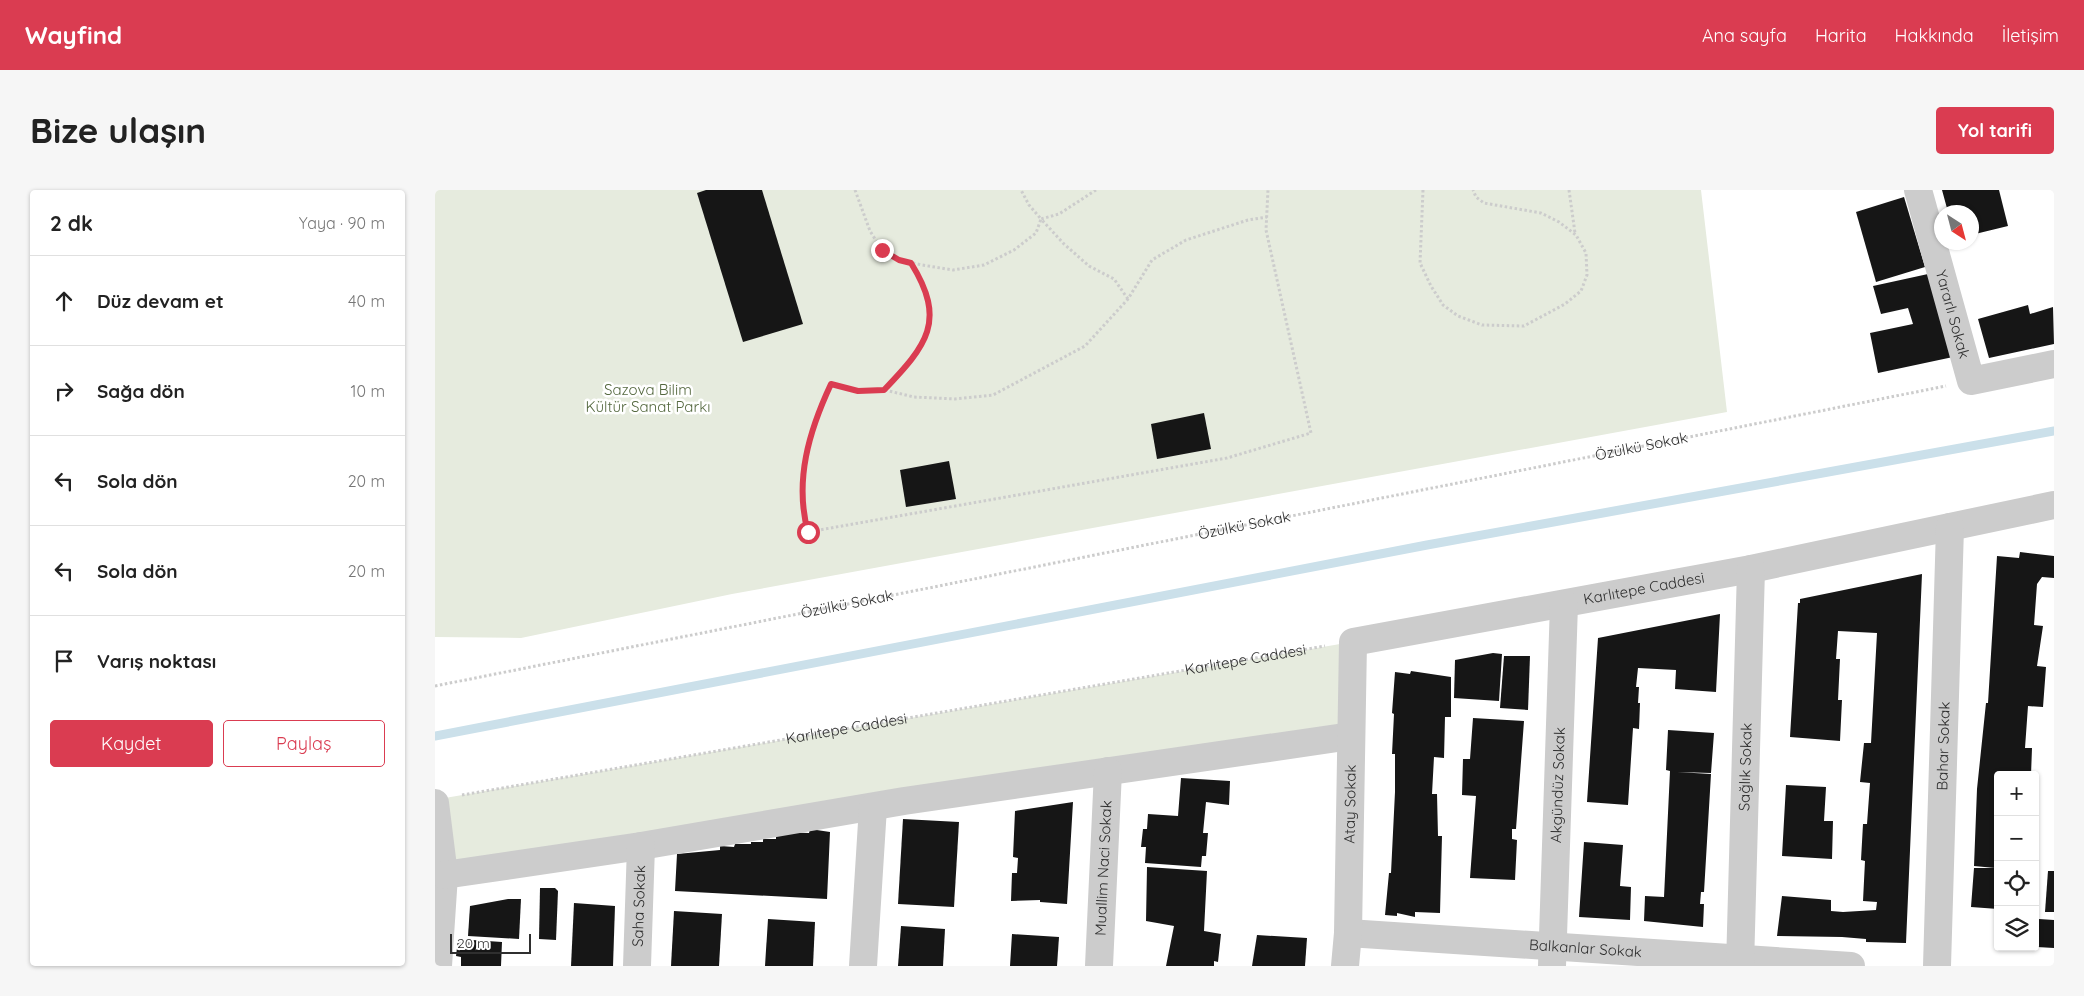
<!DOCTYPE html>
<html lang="tr">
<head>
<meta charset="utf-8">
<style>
  :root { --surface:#fff; --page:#f6f6f6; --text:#222; --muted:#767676; --line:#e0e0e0; --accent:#da3c51 }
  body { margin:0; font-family:Quicksand,sans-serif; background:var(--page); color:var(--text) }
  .controls { position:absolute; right:15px; bottom:15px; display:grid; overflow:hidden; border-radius:5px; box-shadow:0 1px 4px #0004 }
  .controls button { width:45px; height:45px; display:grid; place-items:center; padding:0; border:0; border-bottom:1px solid var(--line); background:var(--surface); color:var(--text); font:25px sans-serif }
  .compass { position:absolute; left:1499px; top:15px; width:45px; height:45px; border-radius:50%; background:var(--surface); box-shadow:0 1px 4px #0004; rotate:144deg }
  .scale { position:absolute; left:15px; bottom:12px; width:81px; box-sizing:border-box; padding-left:5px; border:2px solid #2f2f2f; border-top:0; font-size:14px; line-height:18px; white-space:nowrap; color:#2f2f2f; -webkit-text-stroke:4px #fff; paint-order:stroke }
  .stop { position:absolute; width:15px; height:15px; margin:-11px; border:4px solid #da3c51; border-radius:50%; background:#fff }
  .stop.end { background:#da3c51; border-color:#fff; box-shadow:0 1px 5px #0008 }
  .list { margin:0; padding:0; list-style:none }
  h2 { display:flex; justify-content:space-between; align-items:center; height:65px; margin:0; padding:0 20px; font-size:21px }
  h2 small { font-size:16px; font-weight:400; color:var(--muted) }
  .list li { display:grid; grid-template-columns:32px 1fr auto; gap:15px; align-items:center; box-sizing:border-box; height:90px; padding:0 20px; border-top:1px solid var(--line) }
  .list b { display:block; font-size:19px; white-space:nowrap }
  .list em { font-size:16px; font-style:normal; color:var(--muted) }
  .actions { display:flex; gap:10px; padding:15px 20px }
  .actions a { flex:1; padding:11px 0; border:1px solid var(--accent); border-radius:5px; text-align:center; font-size:18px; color:var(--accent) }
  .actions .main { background:var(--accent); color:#fff }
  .icon { flex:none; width:28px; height:28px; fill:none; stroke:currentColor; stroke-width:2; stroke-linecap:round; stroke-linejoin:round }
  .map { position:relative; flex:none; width:1619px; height:776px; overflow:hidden; border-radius:5px }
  header { display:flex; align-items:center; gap:30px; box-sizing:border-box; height:70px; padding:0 25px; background:var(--accent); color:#fff }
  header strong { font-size:24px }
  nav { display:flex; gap:28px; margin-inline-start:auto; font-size:18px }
  .intro { display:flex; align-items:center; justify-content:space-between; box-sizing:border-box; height:120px; padding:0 30px }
  h1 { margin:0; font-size:35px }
  .button { padding:12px 22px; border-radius:5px; background:var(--accent); color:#fff; font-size:18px; font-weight:700 }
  main { display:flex; gap:30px; padding:0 30px }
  aside { flex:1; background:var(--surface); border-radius:5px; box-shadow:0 1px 4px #0004 }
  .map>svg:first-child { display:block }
  .green { fill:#e6ebde }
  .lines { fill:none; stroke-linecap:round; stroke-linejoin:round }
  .stream { stroke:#cbe0ea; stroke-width:9 }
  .building { fill:#161616 }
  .path { stroke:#ccc; stroke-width:3; stroke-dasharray:2.5 2.5; stroke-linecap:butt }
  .minor { stroke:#ccc; stroke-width:28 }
  .route { stroke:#da3c51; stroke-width:6 }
  .labels { text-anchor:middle; stroke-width:5; stroke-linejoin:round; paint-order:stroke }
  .street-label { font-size:15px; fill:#2f2f2f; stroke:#fff }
  .park-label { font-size:15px; fill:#54683f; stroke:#fff }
</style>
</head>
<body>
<header>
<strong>Wayfind</strong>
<nav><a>Ana sayfa</a><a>Harita</a><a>Hakkında</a><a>İletişim</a></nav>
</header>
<div class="intro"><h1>Bize ulaşın</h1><a class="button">Yol tarifi</a></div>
<main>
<aside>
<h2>2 dk<small>Yaya · 90 m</small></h2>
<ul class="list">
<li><svg class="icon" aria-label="ahead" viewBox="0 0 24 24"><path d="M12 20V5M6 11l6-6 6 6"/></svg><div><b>Düz devam et</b></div><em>40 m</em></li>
<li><svg class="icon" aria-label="right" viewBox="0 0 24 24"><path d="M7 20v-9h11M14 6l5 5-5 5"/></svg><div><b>Sağa dön</b></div><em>10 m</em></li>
<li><svg class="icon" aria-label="left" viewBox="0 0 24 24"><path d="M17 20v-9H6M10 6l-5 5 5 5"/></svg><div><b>Sola dön</b></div><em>20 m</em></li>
<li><svg class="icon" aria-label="left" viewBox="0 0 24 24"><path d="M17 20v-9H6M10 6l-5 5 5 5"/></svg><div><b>Sola dön</b></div><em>20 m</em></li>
<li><svg class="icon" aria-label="arrive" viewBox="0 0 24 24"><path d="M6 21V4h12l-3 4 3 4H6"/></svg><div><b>Varış noktası</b></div></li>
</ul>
<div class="actions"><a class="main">Kaydet</a><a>Paylaş</a></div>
</aside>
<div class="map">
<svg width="1619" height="776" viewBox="0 0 1619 776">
  <rect width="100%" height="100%" fill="#fff"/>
  <g class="green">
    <path d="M 0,0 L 1266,0 L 1292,222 L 297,404 L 86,448 L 0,447 Z"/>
    <path d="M 905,454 L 905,538 L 20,674 L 10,608 Z"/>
  </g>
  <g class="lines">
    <path class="stream" d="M 0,546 L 992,355 L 1619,241"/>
  </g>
  <g class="building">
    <path d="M 271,0 L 327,0 L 368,134 L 308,152 L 262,3 Z"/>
    <path d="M 1507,0 L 1564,0 L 1573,36 L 1536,45 L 1536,22 L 1513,22 Z"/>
    <path d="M 1469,7 L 1490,77 L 1441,92 L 1421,22 Z"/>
    <path d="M 1493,84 L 1518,167 L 1443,183 L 1435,143 L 1478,134 L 1473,118 L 1446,124 L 1438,96 Z"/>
    <path d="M 1593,115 L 1595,124 L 1618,117 L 1619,154 L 1554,168 L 1543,129 Z"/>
    <path d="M 769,223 L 776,259 L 722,269 L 716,234 Z"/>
    <path d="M 514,271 L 521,309 L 471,317 L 465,280 Z"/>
    <path d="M 1585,362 L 1619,366 L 1619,388 L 1607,387 L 1602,394 L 1599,435 L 1608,436 L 1602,476 L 1611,477 L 1608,517 L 1593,516 L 1590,558 L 1597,558 L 1596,585 L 1563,585 L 1563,719 L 1536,717 L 1539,678 L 1560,678 L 1539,676 L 1542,599 L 1551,513 L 1553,513 L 1562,366 L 1584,368 Z"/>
    <path d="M 1487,384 L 1471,753 L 1431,752 L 1431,749 L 1407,747 L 1342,746 L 1347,706 L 1396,710 L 1396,721 L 1408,722 L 1441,720 L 1442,712 L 1428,711 L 1430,671 L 1426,670 L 1428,634 L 1432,634 L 1435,593 L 1425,592 L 1429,553 L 1436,553 L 1442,443 L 1403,441 L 1401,469 L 1405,469 L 1403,510 L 1407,510 L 1405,551 L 1355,547 L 1363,413 L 1365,413 L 1365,409 Z"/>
    <path d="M 1285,424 L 1281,502 L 1240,499 L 1241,480 L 1203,478 L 1201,497 L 1204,497 L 1203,513 L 1205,513 L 1204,539 L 1198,538 L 1193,615 L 1152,612 L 1163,448 Z"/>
    <path d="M 1058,463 L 1067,464 L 1064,511 L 1019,508 L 1020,470 Z"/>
    <path d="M 1069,466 L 1095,466 L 1093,520 L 1065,518 Z"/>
    <path d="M 976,481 L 1016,487 L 1016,527 L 1010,527 L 1009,568 L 999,567 L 997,604 L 1002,604 L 1003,646 L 1007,646 L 1005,723 L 980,722 L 980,727 L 962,723 L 962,726 L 950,725 L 954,683 L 956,683 L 960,602 L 960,564 L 957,564 L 959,524 L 957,523 L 960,482 L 975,484 Z"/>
    <path d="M 1038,528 L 1089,531 L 1081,639 L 1077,639 L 1077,649 L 1082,650 L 1080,690 L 1035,688 L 1041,606 L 1027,605 L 1028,569 L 1035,569 Z"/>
    <path d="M 1233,540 L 1279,543 L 1276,583 L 1242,582 L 1276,584 L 1269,702 L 1266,702 L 1265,714 L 1269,714 L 1268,737 L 1209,731 L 1210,706 L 1229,707 L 1235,581 L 1231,580 Z"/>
    <path d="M 746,588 L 795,591 L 794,615 L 771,612 L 768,643 L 773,643 L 771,666 L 767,666 L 766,677 L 710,673 L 711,657 L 706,657 L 708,639 L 712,639 L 713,624 L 743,626 Z"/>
    <path d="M 1351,595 L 1391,597 L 1389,631 L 1398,631 L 1397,669 L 1347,666 Z"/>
    <path d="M 638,612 L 632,714 L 605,712 L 605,710 L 576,711 L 577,683 L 582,683 L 583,668 L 578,667 L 580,621 Z"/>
    <path d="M 468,629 L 524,632 L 519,717 L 463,714 Z"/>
    <path d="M 375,639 L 395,642 L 392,709 L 240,701 L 242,664 L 285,660 L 285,656 L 299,657 L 300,654 L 316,654 L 316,652 L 328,652 L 328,649 L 341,649 L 341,642 L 374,643 Z"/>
    <path d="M 1149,652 L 1188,655 L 1185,696 L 1196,697 L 1195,730 L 1144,727 Z"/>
    <path d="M 712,677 L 772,681 L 769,741 L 786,744 L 783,772 L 779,771 L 779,776 L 731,776 L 739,736 L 711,731 Z"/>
    <path d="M 1613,681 L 1619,681 L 1619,722 L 1610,722 Z"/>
    <path d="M 105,698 L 120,698 L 123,701 L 121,750 L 104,749 Z"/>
    <path d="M 73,709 L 86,709 L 84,749 L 33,746 L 35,716 Z"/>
    <path d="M 139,713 L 180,716 L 178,776 L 136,776 Z"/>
    <path d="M 239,721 L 287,724 L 284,776 L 236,776 Z"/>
    <path d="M 333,729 L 380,732 L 378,776 L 330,776 Z"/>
    <path d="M 1604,729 L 1619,730 L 1619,758 L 1602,757 Z"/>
    <path d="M 466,736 L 510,739 L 508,776 L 463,776 Z"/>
    <path d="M 577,744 L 624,747 L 622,776 L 575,776 Z"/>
    <path d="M 822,745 L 872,748 L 870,776 L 817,776 Z"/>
    <path d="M 23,749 L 67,752 L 66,776 L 26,776 L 26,767 L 21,766 Z"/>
  </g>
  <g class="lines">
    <g class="path">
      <path d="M 420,0 L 435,41 L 447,60 L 464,70 L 487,75 L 518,80 L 549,75 L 579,60 L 601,43 L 606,29 L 594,15 L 586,0"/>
      <path d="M 661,0 L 624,24 L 606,29 L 629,54 L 654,76 L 679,89 L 693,109"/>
      <path d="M 988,0 L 985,73 L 996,96 L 1008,115 L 1023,126 L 1047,135 L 1089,136 L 1130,114 L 1146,101 L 1152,85 L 1151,63 L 1141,45 L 1124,32 L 1106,23 L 1049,13 L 1041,7 L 1038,0"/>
      <path d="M 1134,0 L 1140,43"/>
      <path d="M 476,73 C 512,131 492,155 449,200 L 423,201 L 396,195 C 374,241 359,291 373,342 L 792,268 L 876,243 L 831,40 L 833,0"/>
      <path d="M 450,200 L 479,207 L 520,209 L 558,205 L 650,156 L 693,109 L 717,70 L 751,50 L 813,30 L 832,27"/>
      <path id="s1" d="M 0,496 L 1511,196"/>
      <path id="s2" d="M 27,605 L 890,456"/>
    </g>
    <g class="minor">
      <path id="s3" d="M 1483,0 L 1536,191 L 1619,174"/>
      <path d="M 0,613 L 9,685 L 3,776"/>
      <path d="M 9,685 L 206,656 L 469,611 L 916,546"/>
      <path id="s4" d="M 913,743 L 1416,776"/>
      <path id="s5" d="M 202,776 L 206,656"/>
      <path d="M 428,776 L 438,617"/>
      <path id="s6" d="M 664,776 L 673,581"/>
      <path id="s7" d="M 910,776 L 913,743 L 918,452 L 1316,379 L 1619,315"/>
      <path id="s8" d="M 1117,776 L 1129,414"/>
      <path id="s9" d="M 1305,776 L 1316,379"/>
      <path id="s10" d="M 1502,776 L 1515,337"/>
    </g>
  </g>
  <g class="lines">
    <path class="route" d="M 373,342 C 359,291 374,241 396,194 L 423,201 L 449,200 C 492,155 512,131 476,73 L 464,70 L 447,60"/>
  </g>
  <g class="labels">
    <g class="street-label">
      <text dy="5" stroke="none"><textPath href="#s3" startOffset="129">Yararlı Sokak</textPath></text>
      <text dy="5" stroke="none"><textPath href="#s1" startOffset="1230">Özülkü Sokak</textPath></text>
      <text dy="5" stroke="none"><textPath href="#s1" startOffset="825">Özülkü Sokak</textPath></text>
      <text dy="5" stroke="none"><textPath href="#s7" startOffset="620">Karlıtepe Caddesi</textPath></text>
      <text dy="5" stroke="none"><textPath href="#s1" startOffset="420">Özülkü Sokak</textPath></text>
      <text dy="5" stroke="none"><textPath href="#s2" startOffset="795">Karlıtepe Caddesi</textPath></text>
      <text dy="5" stroke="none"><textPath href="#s2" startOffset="390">Karlıtepe Caddesi</textPath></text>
      <text dy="5" stroke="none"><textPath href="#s10" startOffset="220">Bahar Sokak</textPath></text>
      <text dy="5" stroke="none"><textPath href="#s9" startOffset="199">Sağlık Sokak</textPath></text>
      <text dy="5" stroke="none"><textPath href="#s8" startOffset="181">Akgündüz Sokak</textPath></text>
      <text dy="5" stroke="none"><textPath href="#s7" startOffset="162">Atay Sokak</textPath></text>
      <text dy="5" stroke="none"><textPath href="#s6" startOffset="98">Muallim Naci Sokak</textPath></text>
      <text dy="5" stroke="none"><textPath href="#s5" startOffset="60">Saha Sokak</textPath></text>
      <text dy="5" stroke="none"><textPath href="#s4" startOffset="238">Balkanlar Sokak</textPath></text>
    </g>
    <g class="park-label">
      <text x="213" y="205">Sazova Bilim<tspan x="213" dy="17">Kültür Sanat Parkı</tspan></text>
    </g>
  </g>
</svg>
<div class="controls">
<button>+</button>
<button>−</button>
<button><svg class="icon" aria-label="locate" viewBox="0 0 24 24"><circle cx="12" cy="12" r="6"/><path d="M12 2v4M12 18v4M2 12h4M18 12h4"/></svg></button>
<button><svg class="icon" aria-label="layers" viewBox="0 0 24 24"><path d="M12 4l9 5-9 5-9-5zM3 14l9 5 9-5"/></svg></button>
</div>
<svg class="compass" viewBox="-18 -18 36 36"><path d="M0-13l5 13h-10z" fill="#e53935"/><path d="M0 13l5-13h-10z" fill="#767676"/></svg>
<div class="scale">20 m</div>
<div class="stop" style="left:373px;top:342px"></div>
<div class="stop end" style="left:447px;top:60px"></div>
</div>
</main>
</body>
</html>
